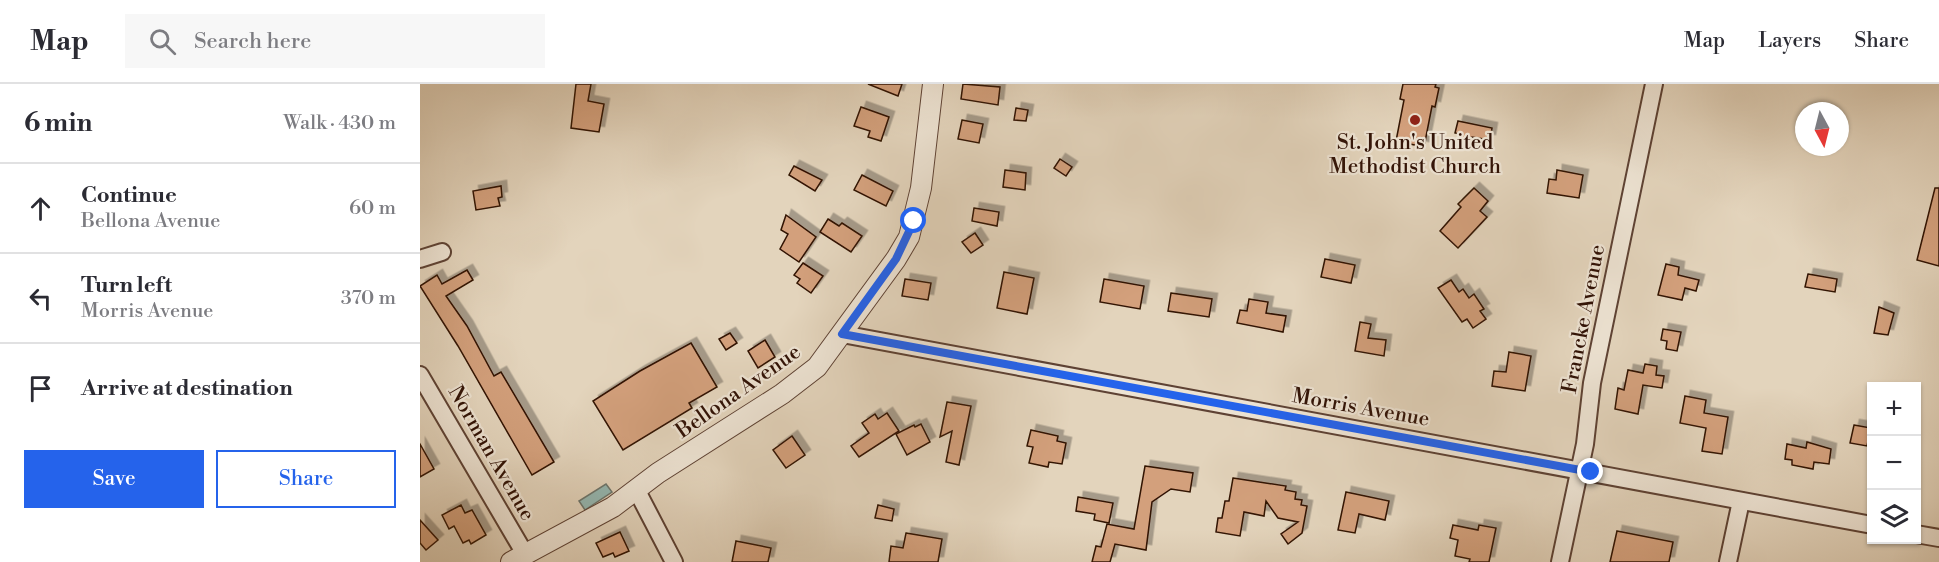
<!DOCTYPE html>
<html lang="en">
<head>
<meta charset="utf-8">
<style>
  :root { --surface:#fff; --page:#f7f7f7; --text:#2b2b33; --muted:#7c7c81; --line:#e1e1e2; --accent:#2563eb }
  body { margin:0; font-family:"Libre Bodoni",serif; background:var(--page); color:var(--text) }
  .controls { position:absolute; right:18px; bottom:18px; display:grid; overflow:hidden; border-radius:0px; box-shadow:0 2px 4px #0004 }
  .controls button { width:54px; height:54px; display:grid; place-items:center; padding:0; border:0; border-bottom:2px solid var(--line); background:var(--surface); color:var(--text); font:30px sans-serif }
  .compass { position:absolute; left:1375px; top:18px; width:54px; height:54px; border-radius:50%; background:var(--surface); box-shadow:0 2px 4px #0004; rotate:173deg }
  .stop { position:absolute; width:18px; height:18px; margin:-14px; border:4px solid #2563eb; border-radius:50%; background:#fff }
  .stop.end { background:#2563eb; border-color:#fff; box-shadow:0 2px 6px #0008 }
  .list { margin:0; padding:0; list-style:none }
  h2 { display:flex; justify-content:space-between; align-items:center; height:78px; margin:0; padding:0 24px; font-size:26px }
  h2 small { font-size:20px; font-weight:400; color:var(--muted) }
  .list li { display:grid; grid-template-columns:39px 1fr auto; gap:18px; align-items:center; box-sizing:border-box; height:90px; padding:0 24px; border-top:2px solid var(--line) }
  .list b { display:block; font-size:22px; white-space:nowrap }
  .list p { margin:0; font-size:20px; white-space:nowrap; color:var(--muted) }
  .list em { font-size:20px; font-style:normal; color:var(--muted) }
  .actions { display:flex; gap:12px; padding:18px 24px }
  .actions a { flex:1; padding:14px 0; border:2px solid var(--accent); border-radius:0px; text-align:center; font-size:21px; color:var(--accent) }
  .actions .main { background:var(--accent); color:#fff }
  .icon { flex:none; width:33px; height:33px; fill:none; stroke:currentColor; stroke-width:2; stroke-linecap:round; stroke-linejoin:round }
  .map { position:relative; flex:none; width:1519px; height:478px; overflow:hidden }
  header { display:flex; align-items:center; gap:36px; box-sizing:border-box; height:84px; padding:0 30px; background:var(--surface); border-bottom:2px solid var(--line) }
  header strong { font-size:28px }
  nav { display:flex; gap:33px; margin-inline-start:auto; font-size:21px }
  .search { width:420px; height:54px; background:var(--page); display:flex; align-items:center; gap:15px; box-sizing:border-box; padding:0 21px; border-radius:0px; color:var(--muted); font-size:22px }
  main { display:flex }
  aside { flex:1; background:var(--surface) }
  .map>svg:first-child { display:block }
  .water { fill:#95b8b2; stroke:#6d766d; stroke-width:1.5 }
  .building { fill:#d3a07b; stroke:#311206; stroke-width:1.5; filter:url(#shadow) }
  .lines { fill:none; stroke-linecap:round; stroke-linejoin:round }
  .minor-casing { stroke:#5e4234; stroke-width:20 }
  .tertiary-casing { stroke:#5e4234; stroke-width:22 }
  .minor { stroke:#ede3d3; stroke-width:16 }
  .tertiary { stroke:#ede3d3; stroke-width:20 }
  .route { stroke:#2563eb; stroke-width:8 }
  .poi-dot { fill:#8f2418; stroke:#ede3d3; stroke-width:2 }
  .labels { text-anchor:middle; stroke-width:4.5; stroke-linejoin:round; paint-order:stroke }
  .poi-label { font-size:21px; fill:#311206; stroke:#ede3d3 }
  .street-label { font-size:21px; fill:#311206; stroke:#ede3d3 }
</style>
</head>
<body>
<header>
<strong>Map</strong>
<div class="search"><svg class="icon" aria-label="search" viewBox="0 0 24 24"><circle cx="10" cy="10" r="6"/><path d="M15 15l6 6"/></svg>Search here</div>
<nav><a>Map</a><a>Layers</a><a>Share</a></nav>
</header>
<main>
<aside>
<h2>6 min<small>Walk · 430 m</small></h2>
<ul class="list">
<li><svg class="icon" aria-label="ahead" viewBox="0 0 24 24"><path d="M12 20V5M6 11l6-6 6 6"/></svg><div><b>Continue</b><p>Bellona Avenue</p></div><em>60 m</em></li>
<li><svg class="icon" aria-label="left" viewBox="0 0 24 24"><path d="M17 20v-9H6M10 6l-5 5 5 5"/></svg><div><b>Turn left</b><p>Morris Avenue</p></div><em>370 m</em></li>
<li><svg class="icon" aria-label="arrive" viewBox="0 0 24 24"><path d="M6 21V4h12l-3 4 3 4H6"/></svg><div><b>Arrive at destination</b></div></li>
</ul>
<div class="actions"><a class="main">Save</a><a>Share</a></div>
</aside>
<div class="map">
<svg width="1519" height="478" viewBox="0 0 1519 478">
  <defs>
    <filter id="shadow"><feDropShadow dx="5.5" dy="-5.5" stdDeviation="0" flood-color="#0004"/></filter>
  </defs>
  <rect width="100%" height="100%" fill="#e3d4bc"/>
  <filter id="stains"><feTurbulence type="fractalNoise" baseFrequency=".00333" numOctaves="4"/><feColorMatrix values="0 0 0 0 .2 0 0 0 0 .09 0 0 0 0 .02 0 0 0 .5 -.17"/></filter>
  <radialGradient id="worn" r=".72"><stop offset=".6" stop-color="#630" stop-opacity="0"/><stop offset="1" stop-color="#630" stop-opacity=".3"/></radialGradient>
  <path class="water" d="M 186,400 L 192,408 L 165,426 L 159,417 Z"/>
  <g class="building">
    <path d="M 156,0 L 171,0 L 168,17 L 184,20 L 179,48 L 151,44 Z"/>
    <path d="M 448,0 L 482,0 L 478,12 Z"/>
    <path d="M 543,0 L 580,3 L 578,21 L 541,15 Z"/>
    <path d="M 983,0 L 1016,0 L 1015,3 L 1019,4 L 1015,23 L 1012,22 L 1004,63 L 976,57 L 984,16 L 980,15 Z"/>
    <path d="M 441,23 L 469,33 L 461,57 L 448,53 L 450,47 L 434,42 Z"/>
    <path d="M 596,24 L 608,26 L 606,37 L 594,36 Z"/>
    <path d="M 542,36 L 563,40 L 559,59 L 538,55 Z"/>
    <path d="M 1038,37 L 1072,44 L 1070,56 L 1052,53 L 1051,58 L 1039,55 L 1040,50 L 1035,49 Z"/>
    <path d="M 640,75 L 652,83 L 646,92 L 634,84 Z"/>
    <path d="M 374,82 L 402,96 L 395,107 L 369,91 Z"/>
    <path d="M 585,86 L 606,89 L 605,106 L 583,103 Z"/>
    <path d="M 1137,86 L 1163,91 L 1159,114 L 1127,109 L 1129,95 L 1136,96 Z"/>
    <path d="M 442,91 L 473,107 L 466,122 L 434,106 Z"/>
    <path d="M 81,102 L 82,113 L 78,114 L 80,122 L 56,126 L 53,107 Z"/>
    <path d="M 1054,104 L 1068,117 L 1060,127 L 1067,133 L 1038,164 L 1020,147 L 1041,123 L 1038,120 Z"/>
    <path d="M 1515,104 L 1519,104 L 1519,182 L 1497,176 Z"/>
    <path d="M 554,124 L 579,128 L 577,142 L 552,137 Z"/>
    <path d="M 366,131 L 396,153 L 379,178 L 360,165 L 368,150 L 361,146 Z"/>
    <path d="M 408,135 L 419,142 L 422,139 L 442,152 L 431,168 L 400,148 Z"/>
    <path d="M 555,149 L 563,161 L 551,169 L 542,158 Z"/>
    <path d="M 905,175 L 935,181 L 931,199 L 901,193 Z"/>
    <path d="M 383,179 L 403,192 L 391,209 L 377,199 L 380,195 L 374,191 Z"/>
    <path d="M 1246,180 L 1259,183 L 1258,191 L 1279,196 L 1276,207 L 1265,204 L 1262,216 L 1238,211 Z"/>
    <path d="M 47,186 L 53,196 L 26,212 L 47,242 L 74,292 L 81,288 L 134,378 L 112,391 L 38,262 L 0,202 L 17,191 L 22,200 Z"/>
    <path d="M 584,188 L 614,194 L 607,230 L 577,224 Z"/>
    <path d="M 1388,190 L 1417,195 L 1415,208 L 1385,203 Z"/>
    <path d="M 485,195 L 511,199 L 508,216 L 482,212 Z"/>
    <path d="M 684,195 L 724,202 L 720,225 L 680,218 Z"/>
    <path d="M 1031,196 L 1039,208 L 1043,205 L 1049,214 L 1054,210 L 1064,225 L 1060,227 L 1066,235 L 1053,244 L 1047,235 L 1042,238 L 1018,204 Z"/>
    <path d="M 751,209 L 792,215 L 789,233 L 748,227 Z"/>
    <path d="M 829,215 L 848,218 L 846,229 L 866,232 L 863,248 L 817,239 L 820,226 L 827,227 Z"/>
    <path d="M 1459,223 L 1474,229 L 1468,251 L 1454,249 Z"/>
    <path d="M 940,238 L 951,240 L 948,254 L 966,256 L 964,272 L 935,267 Z"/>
    <path d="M 1243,245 L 1261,248 L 1257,267 L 1246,265 L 1247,257 L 1241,256 Z"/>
    <path d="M 310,249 L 317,259 L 306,266 L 299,255 Z"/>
    <path d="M 345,256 L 355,273 L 338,284 L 328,267 Z"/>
    <path d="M 271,259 L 297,303 L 269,319 L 272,324 L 203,366 L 173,317 L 220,287 Z"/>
    <path d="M 1089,268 L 1111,272 L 1105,307 L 1072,302 L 1074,287 L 1086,288 Z"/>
    <path d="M 1225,280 L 1237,282 L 1236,291 L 1244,292 L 1242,304 L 1223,301 L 1218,330 L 1195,325 L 1198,304 L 1204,306 L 1208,286 L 1223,289 Z"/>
    <path d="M 1265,312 L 1286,316 L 1284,329 L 1308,333 L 1302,370 L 1282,367 L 1286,344 L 1260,339 Z"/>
    <path d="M 527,318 L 551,322 L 539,381 L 526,378 L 532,347 L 520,353 Z"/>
    <path d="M 467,329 L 479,347 L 439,373 L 431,362 L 449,349 L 442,339 L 455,330 L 458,335 Z"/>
    <path d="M 501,340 L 510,358 L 487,371 L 476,350 L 494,341 L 495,343 Z"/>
    <path d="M 1434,341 L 1451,344 L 1447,362 L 1430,359 Z"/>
    <path d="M 611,346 L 638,352 L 637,357 L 646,359 L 642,380 L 629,378 L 628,383 L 609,379 L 613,363 L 607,362 Z"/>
    <path d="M 372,352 L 385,371 L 366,384 L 353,366 Z"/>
    <path d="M 1387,358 L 1411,365 L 1409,380 L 1394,378 L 1393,385 L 1372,381 L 1372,376 L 1365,375 L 1367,360 L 1386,364 Z"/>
    <path d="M 0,360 L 14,385 L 0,393 Z"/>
    <path d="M 725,382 L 773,389 L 770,408 L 751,405 L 732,418 L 726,466 L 695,460 L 690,478 L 672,478 L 676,462 L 681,463 L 687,440 L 714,445 Z"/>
    <path d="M 813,394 L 866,402 L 865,406 L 876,408 L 875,415 L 882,416 L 881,421 L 887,422 L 882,449 L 868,460 L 861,450 L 878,438 L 858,434 L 846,417 L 844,432 L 824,428 L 820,452 L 796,448 L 798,434 L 802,434 L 805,417 L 809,417 Z"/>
    <path d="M 926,408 L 969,417 L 965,436 L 939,430 L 935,449 L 918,446 Z"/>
    <path d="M 658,413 L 693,419 L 689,439 L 674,436 L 675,430 L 656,427 Z"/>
    <path d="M 41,421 L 45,429 L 52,426 L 66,451 L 51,460 L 49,456 L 43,459 L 34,442 L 29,445 L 22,431 Z"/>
    <path d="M 458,421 L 474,425 L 472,437 L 455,434 Z"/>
    <path d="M 0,436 L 18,456 L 6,466 L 0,459 Z"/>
    <path d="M 1033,441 L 1058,446 L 1059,441 L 1076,444 L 1069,478 L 1049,478 L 1050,475 L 1035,472 L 1038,456 L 1030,454 Z"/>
    <path d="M 1197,447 L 1253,458 L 1249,478 L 1190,478 Z"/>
    <path d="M 200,448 L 209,467 L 195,473 L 193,469 L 183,473 L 176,459 Z"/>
    <path d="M 486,449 L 522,455 L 518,478 L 469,478 L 471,462 L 483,464 Z"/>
    <path d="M 316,457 L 351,464 L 348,478 L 312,478 Z"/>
  </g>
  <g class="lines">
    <defs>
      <g id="minor">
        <path d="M 0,175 L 22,168"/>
        <path d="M 422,250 L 1452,441"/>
        <path d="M 0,291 L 105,470"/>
        <path d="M 216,405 L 254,478"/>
        <path d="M 1496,450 L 1519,454"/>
        <path d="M 1140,478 L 1165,360 L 1172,299 L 1234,0"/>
        <path d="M 1308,478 L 1321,417"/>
      </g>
      <path id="tertiary" d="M 91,478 L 193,423 L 238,389 L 362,310 L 397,283 L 476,175 L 489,153 L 501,104 L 513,0"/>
    </defs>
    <use href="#minor" class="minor-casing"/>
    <use href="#tertiary" class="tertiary-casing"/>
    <use href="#minor" class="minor"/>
    <use href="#tertiary" class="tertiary"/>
  </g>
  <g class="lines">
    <path class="route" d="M 494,137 L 476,175 L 422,250 L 1171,388"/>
  </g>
  <circle class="poi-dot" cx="995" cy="36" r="6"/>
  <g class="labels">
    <g class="poi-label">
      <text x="995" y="65">St. John's United<tspan x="995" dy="24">Methodist Church</tspan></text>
    </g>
    <g class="street-label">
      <text transform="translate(1163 235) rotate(-79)" y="7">Francke Avenue</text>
      <text transform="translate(318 307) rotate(-35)" y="7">Bellona Avenue</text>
      <text transform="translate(941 323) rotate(10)" y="7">Morris Avenue</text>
      <text transform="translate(72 369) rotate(60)" y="7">Norman Avenue</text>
    </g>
  </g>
  <rect width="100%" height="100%" filter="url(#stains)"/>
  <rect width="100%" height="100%" fill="url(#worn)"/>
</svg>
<div class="controls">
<button>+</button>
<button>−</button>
<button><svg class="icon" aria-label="layers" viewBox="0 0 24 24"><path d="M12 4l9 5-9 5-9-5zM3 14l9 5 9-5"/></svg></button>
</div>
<svg class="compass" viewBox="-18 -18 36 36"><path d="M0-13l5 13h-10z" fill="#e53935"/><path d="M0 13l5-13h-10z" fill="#7c7c81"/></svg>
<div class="stop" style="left:494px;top:137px"></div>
<div class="stop end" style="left:1171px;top:388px"></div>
</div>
</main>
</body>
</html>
